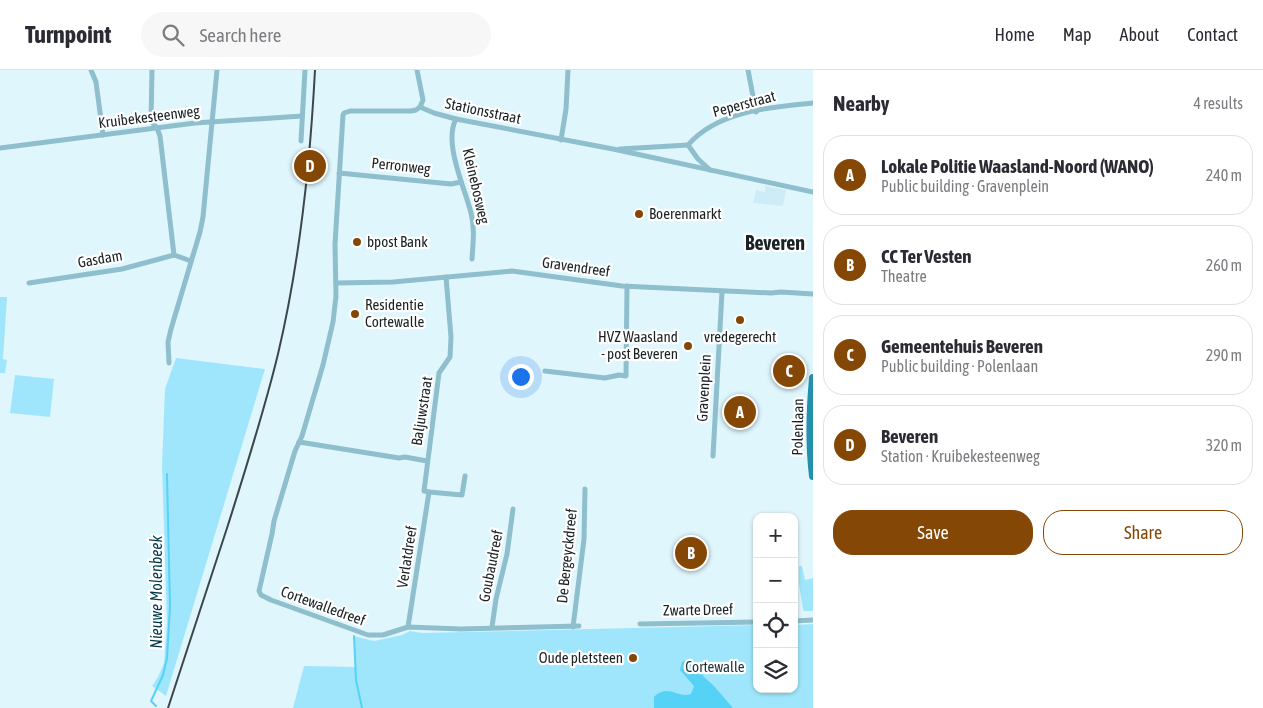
<!DOCTYPE html>
<html lang="en">
<head>
<meta charset="utf-8">
<style>
  :root { --surface:#fff; --page:#f7f7f7; --text:#2b2b33; --muted:#7c7c81; --line:#e1e1e2; --accent:#844705 }
  body { margin:0; font-family:"Asap Condensed",sans-serif; background:var(--page); color:var(--text) }
  .controls { position:absolute; right:15px; bottom:15px; display:grid; overflow:hidden; border-radius:10px; box-shadow:0 1px 4px #0004 }
  .controls button { width:45px; height:45px; display:grid; place-items:center; padding:0; border:0; border-bottom:1px solid var(--line); background:var(--surface); color:var(--text); font:25px sans-serif }
  .you { position:absolute; left:520px; top:306px; width:18px; height:18px; margin:-12px; border:4px solid #fff; border-radius:50%; background:#1a73e8; box-shadow:0 0 0 8px #1a73e833 }
  .badge { display:grid; place-items:center; width:32px; height:32px; border-radius:50%; background:var(--accent); color:#fff; font-size:16px; font-weight:700 }
  .pin { position:absolute; translate:-50% -50%; border:2px solid #fff; box-shadow:0 1px 5px #0006 }
  .list { margin:0; padding:0; list-style:none }
  h2 { display:flex; justify-content:space-between; align-items:center; height:65px; margin:0; padding:0 20px; font-size:21px }
  h2 small { font-size:16px; font-weight:400; color:var(--muted) }
  .list li { display:grid; grid-template-columns:32px 1fr auto; gap:15px; align-items:center; box-sizing:border-box; height:80px; margin:0 10px 10px; padding:0 10px; border:1px solid var(--line); border-radius:20px }
  .list b { display:block; font-size:19px; white-space:nowrap }
  .list p { margin:0; font-size:16px; white-space:nowrap; color:var(--muted) }
  .list em { font-size:16px; font-style:normal; color:var(--muted) }
  .actions { display:flex; gap:10px; padding:15px 20px }
  .actions a { flex:1; padding:11px 0; border:1px solid var(--accent); border-radius:20px; text-align:center; font-size:18px; color:var(--accent) }
  .actions .main { background:var(--accent); color:#fff }
  .icon { flex:none; width:28px; height:28px; fill:none; stroke:currentColor; stroke-width:2; stroke-linecap:round; stroke-linejoin:round }
  .map { position:relative; flex:none; width:813px; height:638px; overflow:hidden }
  header { display:flex; align-items:center; gap:30px; box-sizing:border-box; height:70px; padding:0 25px; background:var(--surface); border-bottom:1px solid var(--line) }
  header strong { font-size:24px }
  nav { display:flex; gap:28px; margin-inline-start:auto; font-size:18px }
  .search { width:350px; height:45px; background:var(--page); display:flex; align-items:center; gap:12px; box-sizing:border-box; padding:0 18px; border-radius:28px; color:var(--muted); font-size:19px }
  main { display:flex }
  aside { flex:1; background:var(--surface) }
  .map>svg:first-child { display:block }
  .built { fill:#ceecf7 }
  .green { fill:#9fe6fd }
  .water { fill:#55d2f6 }
  .lines { fill:none; stroke-linecap:round; stroke-linejoin:round }
  .stream { stroke:#55d2f6; stroke-width:2 }
  .street { stroke:#8fbecd; stroke-width:5 }
  .primary { stroke:#2390ad; stroke-width:8 }
  .rail { stroke:#3c474a; stroke-width:2 }
  .poi-dot { fill:#844705; stroke:#fff; stroke-width:2 }
  .labels { text-anchor:middle; stroke-width:4.5; stroke-linejoin:round; paint-order:stroke }
  .street-label { font-size:15px; fill:#1a2225; stroke:#fff }
  .poi-label { font-size:15px; fill:#1a2225; stroke:#fff; text-anchor:start }
  .park-label { font-size:15px; fill:#1e333a; stroke:#fff }
  .water-label { font-size:16px; font-style:italic; fill:#003a49; stroke:#fff }
  .district-label { font-size:20px; font-weight:bold; fill:#1a2225; stroke:#fff }
</style>
</head>
<body>
<header>
<strong>Turnpoint</strong>
<div class="search"><svg class="icon" aria-label="search" viewBox="0 0 24 24"><circle cx="10" cy="10" r="6"/><path d="M15 15l6 6"/></svg>Search here</div>
<nav><a>Home</a><a>Map</a><a>About</a><a>Contact</a></nav>
</header>
<main>
<div class="map">
<svg width="813" height="638" viewBox="0 0 813 638">
  <rect width="100%" height="100%" fill="#e0f6fd"/>
  <path class="built" d="M 765,116 L 786,120 L 783,136 L 753,133 L 756,120 L 765,122 Z"/>
  <g class="green">
    <path d="M 0,227 L 7,227 L 3,289 L 7,290 L 5,303 L 0,303 Z"/>
    <path d="M 176,288 L 265,299 L 166,626 L 152,616 L 158,607 L 164,593 L 167,552 L 162,395 L 165,319 Z"/>
    <path d="M 15,305 L 54,309 L 50,347 L 10,343 Z"/>
    <path d="M 799,496 L 802,496 L 805,510 L 813,508 L 813,541 L 804,541 L 803,539 L 799,514 Z"/>
    <path d="M 813,554 L 813,638 L 293,638 L 304,596 L 355,597 L 354,566 L 374,571 L 402,565 L 410,561 L 422,563 L 757,555 L 757,619 L 794,619 L 794,555 Z"/>
  </g>
  <path class="water" d="M 688,589 L 694,591 L 704,607 L 714,616 L 733,638 L 654,638 L 654,627 C 669,613 677,629 691,624 L 694,616 L 680,600 L 682,592 Z"/>
  <g class="lines">
    <g class="stream">
      <path d="M 354,566 L 356,610 L 362,638"/>
      <path d="M 156,636 L 151,631 L 163,605 L 167,588 L 170,536 L 167,404"/>
    </g>
    <g class="street">
      <path d="M 91,0 L 96,12 L 103,65"/>
      <path d="M 417,0 L 423,30 L 420,37"/>
      <path d="M 748,0 L 756,42"/>
      <path d="M 420,37 L 416,40 L 411,41 L 350,41 L 344,43 L 343,45 L 335,174 L 336,226 L 333,252 L 323,295 L 302,366 L 295,381 L 274,451 L 272,464 L 259,521 L 261,525 L 271,530 L 368,565 L 383,565 L 408,557 L 461,559 L 579,556"/>
      <path d="M 420,37 L 434,43 L 456,49 L 613,79 L 813,122"/>
      <path d="M 456,49 C 443,73 465,118 471,143 C 475,158 473,173 472,189"/>
      <path d="M 561,70 L 566,39 L 568,0"/>
      <path d="M 301,71 L 305,0"/>
      <path d="M 688,75 C 717,41 771,37 813,33"/>
      <path d="M 0,78 L 195,53 L 302,46"/>
      <path d="M 620,79 L 688,75 L 698,89 L 710,100"/>
      <path d="M 339,103 L 451,114 L 461,112"/>
      <path d="M 174,185 L 191,191"/>
      <path d="M 29,213 L 122,199 L 174,185 L 160,66 L 157,58 L 151,51 L 152,0"/>
      <path d="M 336,213 L 393,212 L 512,201 L 622,216 L 771,223 L 781,222 L 813,224"/>
      <path d="M 169,293 L 168,272 L 171,259 L 200,162 L 203,147 L 217,0"/>
      <path d="M 545,301 L 605,308 L 619,305 L 626,306 L 627,216"/>
      <path d="M 299,372 L 399,388 L 405,387 L 427,391"/>
      <path d="M 713,386 L 722,222"/>
      <path d="M 429,422 L 462,425 L 465,406"/>
      <path d="M 794,551 L 813,550"/>
      <path d="M 640,554 L 757,552"/>
      <path d="M 408,557 L 429,422 L 424,421 L 439,303 L 450,287 L 451,267 L 446,207"/>
      <path d="M 492,557 L 496,529 L 507,484 L 513,439"/>
      <path d="M 573,557 L 584,469 L 585,419"/>
    </g>
    <path class="primary" d="M 813,308 C 810,341 809,373 813,406"/>
    <path class="rail" d="M 168,638 C 188,577 208,516 228,455 C 246,398 264,342 278,284 C 300,191 310,96 315,0"/>
  </g>
  <g class="poi-dot">
    <circle cx="639" cy="144" r="5"/>
    <circle cx="357" cy="172" r="5"/>
    <circle cx="355" cy="244" r="5"/>
    <circle cx="740" cy="250" r="5"/>
    <circle cx="688" cy="276" r="5"/>
    <circle cx="633" cy="588" r="5"/>
  </g>
  <g class="labels">
    <g class="street-label">
      <text transform="translate(744 34) rotate(-15)" y="5">Peperstraat</text>
      <text transform="translate(483 41) rotate(12)" y="5">Stationsstraat</text>
      <text transform="translate(149 47) rotate(-7)" y="5">Kruibekesteenweg</text>
      <text transform="translate(401 96) rotate(6)" y="5">Perronweg</text>
      <text transform="translate(476 116) rotate(77)" y="5">Kleinebosweg</text>
      <text transform="translate(100 189) rotate(-10)" y="5">Gasdam</text>
      <text transform="translate(576 197) rotate(8)" y="5">Gravendreef</text>
      <text transform="translate(704 318) rotate(-87)" y="5">Gravenplein</text>
      <text transform="translate(422 341) rotate(-81)" y="5">Baljuwstraat</text>
      <text transform="translate(798 357) rotate(-89)" y="5">Polenlaan</text>
      <text transform="translate(567 486) rotate(-84)" y="5">De Bergeyckdreef</text>
      <text transform="translate(407 487) rotate(-81)" y="5">Verlatdreef</text>
      <text transform="translate(491 496) rotate(-79)" y="5">Goubaudreef</text>
      <text transform="translate(323 536) rotate(20)" y="5">Cortewalledreef</text>
      <text transform="translate(698 540) rotate(-1)" y="5">Zwarte Dreef</text>
    </g>
    <g class="poi-label">
      <text x="649" y="149">Boerenmarkt</text>
      <text x="367" y="177">bpost Bank</text>
      <text x="365" y="240">Residentie<tspan x="365" dy="17">Cortewalle</tspan></text>
      <text x="678" y="272" text-anchor="end">HVZ Waasland<tspan x="678" dy="17">- post Beveren</tspan></text>
      <text x="740" y="272" text-anchor="middle">vredegerecht</text>
      <text x="623" y="593" text-anchor="end">Oude pletsteen</text>
    </g>
    <g class="park-label">
      <text x="715" y="602">Cortewalle</text>
    </g>
    <g class="water-label">
      <text transform="translate(156 522) rotate(-90)" y="6">Nieuwe Molenbeek</text>
    </g>
    <g class="district-label">
      <text x="775" y="180">Beveren</text>
    </g>
  </g>
</svg>
<div class="controls">
<button>+</button>
<button>−</button>
<button><svg class="icon" aria-label="locate" viewBox="0 0 24 24"><circle cx="12" cy="12" r="6"/><path d="M12 2v4M12 18v4M2 12h4M18 12h4"/></svg></button>
<button><svg class="icon" aria-label="layers" viewBox="0 0 24 24"><path d="M12 4l9 5-9 5-9-5zM3 14l9 5 9-5"/></svg></button>
</div>
<div class="you"></div>
<div class="pin badge" style="left:740px;top:342px">A</div>
<div class="pin badge" style="left:691px;top:483px">B</div>
<div class="pin badge" style="left:789px;top:301px">C</div>
<div class="pin badge" style="left:310px;top:96px">D</div>
</div>
<aside>
<h2>Nearby<small>4 results</small></h2>
<ul class="list">
<li><span class="badge">A</span><div><b>Lokale Politie Waasland-Noord (WANO)</b><p>Public building · Gravenplein</p></div><em>240 m</em></li>
<li><span class="badge">B</span><div><b>CC Ter Vesten</b><p>Theatre</p></div><em>260 m</em></li>
<li><span class="badge">C</span><div><b>Gemeentehuis Beveren</b><p>Public building · Polenlaan</p></div><em>290 m</em></li>
<li><span class="badge">D</span><div><b>Beveren</b><p>Station · Kruibekesteenweg</p></div><em>320 m</em></li>
</ul>
<div class="actions"><a class="main">Save</a><a>Share</a></div>
</aside>
</main>
</body>
</html>
